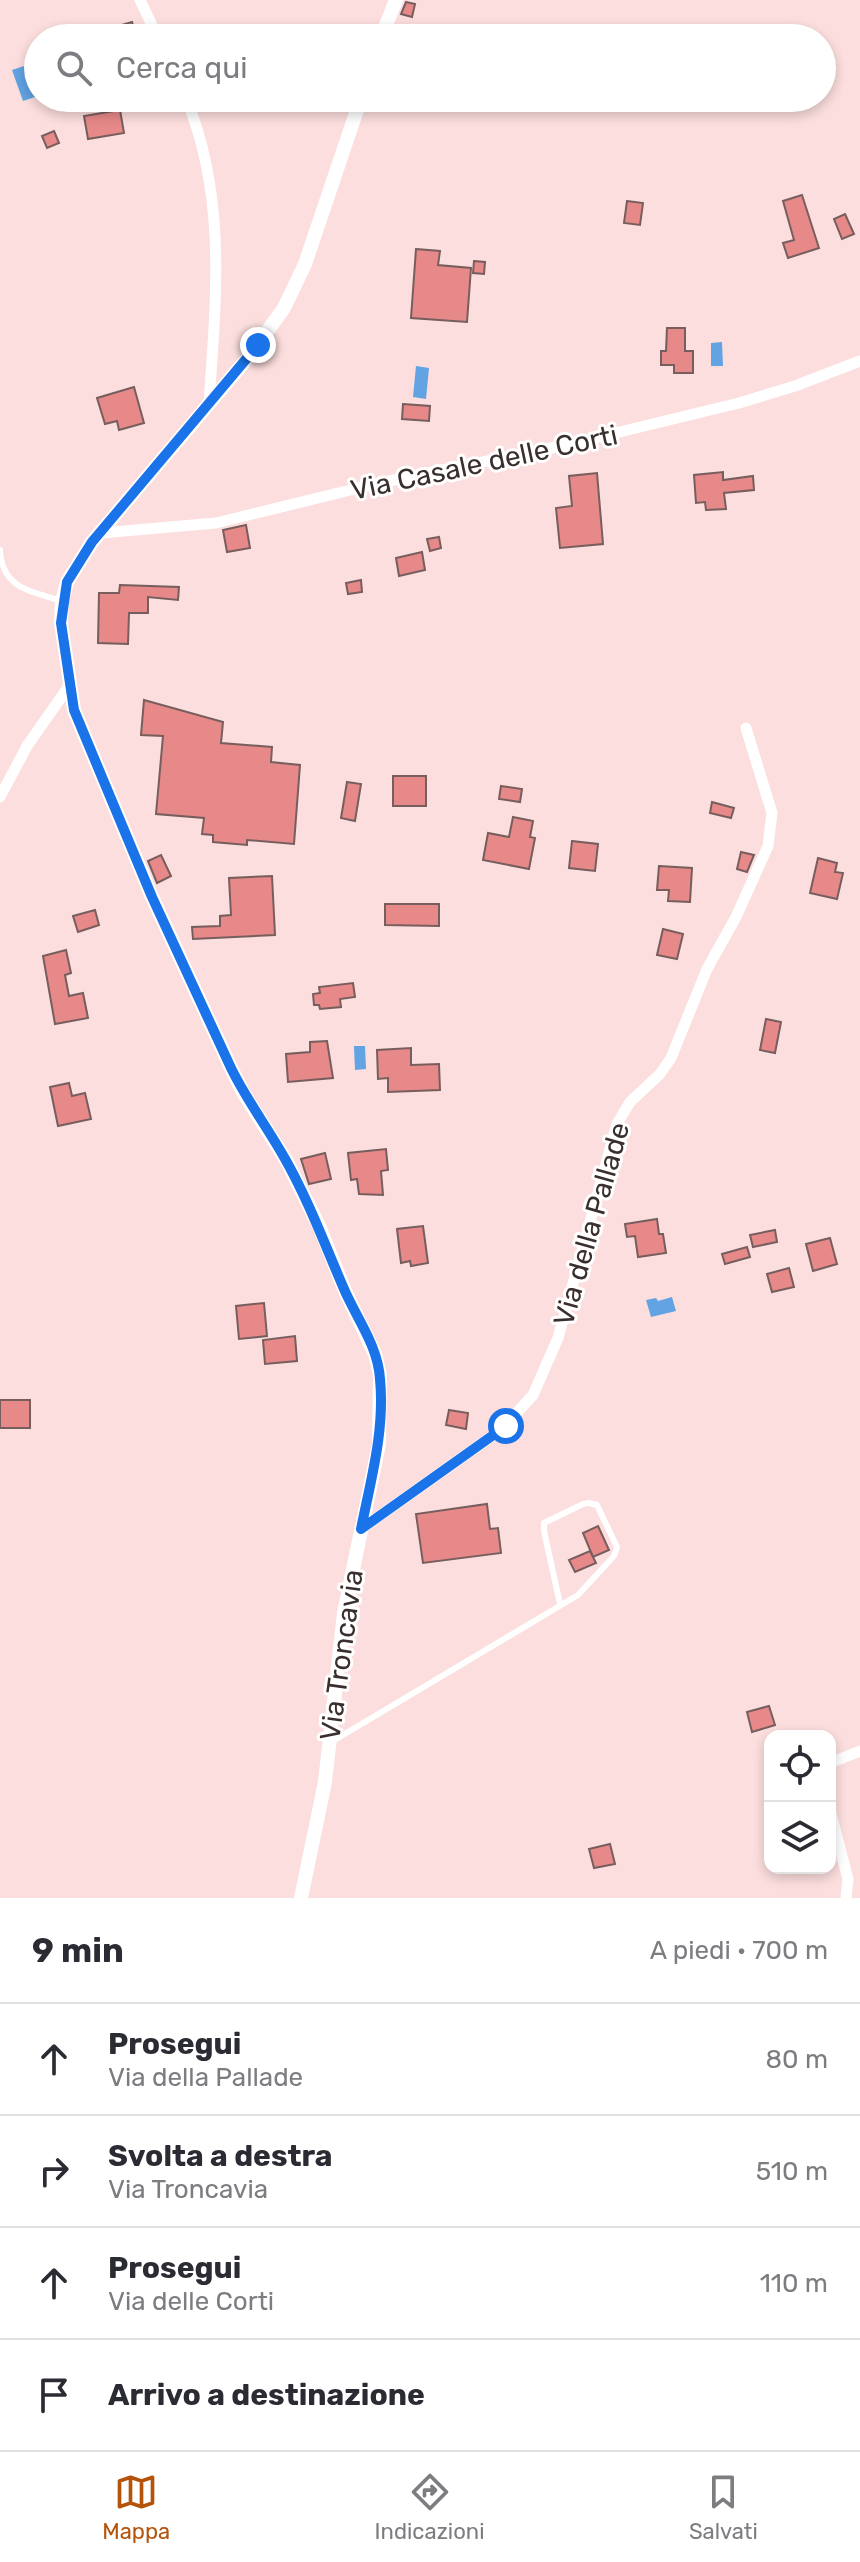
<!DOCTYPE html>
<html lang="it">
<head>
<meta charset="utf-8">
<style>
  :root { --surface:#fff; --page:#f2f2f3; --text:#2b2b33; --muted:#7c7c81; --line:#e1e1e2; --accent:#b45309 }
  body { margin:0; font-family:Rubik,sans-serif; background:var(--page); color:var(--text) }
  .controls { position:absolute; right:24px; bottom:24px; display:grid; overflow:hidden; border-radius:16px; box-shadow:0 4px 12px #0003 }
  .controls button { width:72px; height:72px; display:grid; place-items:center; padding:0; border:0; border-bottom:2px solid var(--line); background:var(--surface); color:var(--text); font:40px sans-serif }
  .stop { position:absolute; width:24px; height:24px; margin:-18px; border:6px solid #1a73e8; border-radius:50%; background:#fff }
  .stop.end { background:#1a73e8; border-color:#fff; box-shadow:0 2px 8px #0008 }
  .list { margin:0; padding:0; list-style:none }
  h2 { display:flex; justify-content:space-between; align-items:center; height:104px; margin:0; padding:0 32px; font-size:34px }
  h2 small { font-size:26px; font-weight:400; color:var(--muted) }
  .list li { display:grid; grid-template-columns:52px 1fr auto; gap:24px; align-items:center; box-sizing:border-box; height:112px; padding:0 32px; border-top:2px solid var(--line) }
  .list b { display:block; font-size:30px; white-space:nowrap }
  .list p { margin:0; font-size:26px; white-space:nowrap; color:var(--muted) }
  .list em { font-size:26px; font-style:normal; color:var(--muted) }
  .icon { flex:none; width:44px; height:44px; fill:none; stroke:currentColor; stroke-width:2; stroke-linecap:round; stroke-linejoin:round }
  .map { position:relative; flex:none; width:860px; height:1898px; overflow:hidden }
  .search { position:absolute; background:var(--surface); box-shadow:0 4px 12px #0003; left:24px; right:24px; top:24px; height:88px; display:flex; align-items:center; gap:20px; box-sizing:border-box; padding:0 28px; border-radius:44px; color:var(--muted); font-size:30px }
  .sheet { height:552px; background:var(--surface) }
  nav { display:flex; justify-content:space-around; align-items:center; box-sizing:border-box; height:112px; border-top:2px solid var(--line); background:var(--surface); font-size:22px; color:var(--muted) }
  nav a { display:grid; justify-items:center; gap:4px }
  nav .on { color:var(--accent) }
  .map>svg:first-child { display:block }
  .water { fill:#61a3e3 }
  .building { fill:#e88989; stroke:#775e5e; stroke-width:2 }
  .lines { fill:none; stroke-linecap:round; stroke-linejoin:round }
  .service { stroke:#fff; stroke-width:6 }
  .minor { stroke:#fff; stroke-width:11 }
  .tertiary { stroke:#fff; stroke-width:14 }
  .route { stroke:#1a73e8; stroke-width:10 }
  .labels { text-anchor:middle; stroke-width:6; stroke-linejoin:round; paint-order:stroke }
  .street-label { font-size:28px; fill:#3a2f2f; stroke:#fff }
</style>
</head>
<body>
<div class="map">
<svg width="860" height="1898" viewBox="0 0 860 1898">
  <rect width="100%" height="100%" fill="#fbdedd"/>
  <g class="water">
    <path d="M 33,63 L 38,76 L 38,96 L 23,101 L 12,70 Z"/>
    <path d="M 722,342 L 723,366 L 711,366 L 711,343 Z"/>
    <path d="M 416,366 L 429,368 L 426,399 L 413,397 Z"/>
    <path d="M 365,1046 L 366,1069 L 355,1070 L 354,1046 Z"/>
    <path d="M 672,1297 L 676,1311 L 651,1317 L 646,1300 L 656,1298 L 658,1301 Z"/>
  </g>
  <g class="building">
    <path d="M 406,2 L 415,4 L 412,17 L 401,14 Z"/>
    <path d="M 132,22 L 137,38 L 87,38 L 87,35 Z"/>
    <path d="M 120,110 L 124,133 L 88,139 L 84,116 Z"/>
    <path d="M 54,131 L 59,143 L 47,148 L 42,136 Z"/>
    <path d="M 802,195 L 819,248 L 788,258 L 783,243 L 794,240 L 783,201 Z"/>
    <path d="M 627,201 L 643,203 L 640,225 L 624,223 Z"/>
    <path d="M 845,214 L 854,234 L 842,239 L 834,219 Z"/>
    <path d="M 416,249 L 440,251 L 438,265 L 471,268 L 467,322 L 411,318 Z"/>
    <path d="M 474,261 L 485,262 L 484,274 L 473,273 Z"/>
    <path d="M 667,328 L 685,328 L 685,351 L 693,351 L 693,373 L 674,373 L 674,365 L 661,365 L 661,351 L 666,351 Z"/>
    <path d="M 134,387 L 144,423 L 119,430 L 117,421 L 105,424 L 97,398 Z"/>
    <path d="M 403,404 L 430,406 L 429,421 L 402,419 Z"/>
    <path d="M 723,472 L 723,480 L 753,476 L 754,490 L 724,493 L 726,509 L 706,510 L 705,502 L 696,503 L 694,475 Z"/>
    <path d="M 597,473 L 603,544 L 560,548 L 556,508 L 572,506 L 569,476 Z"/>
    <path d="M 246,525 L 250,548 L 227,552 L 223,530 Z"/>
    <path d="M 439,537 L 441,548 L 430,551 L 427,539 Z"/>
    <path d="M 422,552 L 425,570 L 399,576 L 396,558 Z"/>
    <path d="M 361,580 L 362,592 L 348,594 L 346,583 Z"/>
    <path d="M 120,585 L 179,587 L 178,600 L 148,597 L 148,613 L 129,613 L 128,644 L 98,643 L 99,593 L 119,593 Z"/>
    <path d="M 144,700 L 223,722 L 221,743 L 272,747 L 271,762 L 300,765 L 294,844 L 247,840 L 247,845 L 213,842 L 213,835 L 202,834 L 204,818 L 156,814 L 163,736 L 141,735 Z"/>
    <rect x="393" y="776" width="33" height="30"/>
    <path d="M 347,782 L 361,784 L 355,821 L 341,818 Z"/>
    <path d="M 501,786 L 522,789 L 520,802 L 499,799 Z"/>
    <path d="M 712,802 L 734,808 L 731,818 L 710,813 Z"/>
    <path d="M 513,817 L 533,821 L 530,837 L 535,838 L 529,869 L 483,860 L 488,833 L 509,837 Z"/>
    <path d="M 572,841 L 598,844 L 595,871 L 569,868 Z"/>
    <path d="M 741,852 L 754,855 L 747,872 L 737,869 Z"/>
    <path d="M 161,855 L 171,876 L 157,883 L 148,861 Z"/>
    <path d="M 818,858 L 837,863 L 835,872 L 843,873 L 837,899 L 810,893 Z"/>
    <path d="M 659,866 L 692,868 L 690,902 L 668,901 L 669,890 L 657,890 Z"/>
    <path d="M 272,876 L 275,935 L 193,939 L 192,927 L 220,926 L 220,916 L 231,915 L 229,878 Z"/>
    <path d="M 385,904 L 439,904 L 439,926 L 385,925 Z"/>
    <path d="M 95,910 L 99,925 L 78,932 L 73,916 Z"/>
    <path d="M 663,929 L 683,934 L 677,959 L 657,955 Z"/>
    <path d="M 66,950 L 71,973 L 65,975 L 69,996 L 83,993 L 88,1018 L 55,1024 L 43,956 Z"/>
    <path d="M 353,983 L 355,997 L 340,999 L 341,1007 L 320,1009 L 319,1005 L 314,1005 L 313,994 L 320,993 L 319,987 Z"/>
    <path d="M 766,1019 L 781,1022 L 775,1053 L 760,1050 Z"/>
    <path d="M 327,1041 L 333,1078 L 288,1082 L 286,1054 L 310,1052 L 310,1042 Z"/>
    <path d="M 411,1048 L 411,1065 L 439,1064 L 440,1090 L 388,1092 L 388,1078 L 378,1079 L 377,1050 Z"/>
    <path d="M 69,1083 L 72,1096 L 85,1093 L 91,1119 L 58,1126 L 50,1087 Z"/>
    <path d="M 386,1149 L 388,1170 L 381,1171 L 383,1195 L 359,1194 L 357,1179 L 351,1180 L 348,1153 Z"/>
    <path d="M 325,1153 L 331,1179 L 309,1184 L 301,1159 Z"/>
    <path d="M 657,1219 L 659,1234 L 663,1234 L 666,1253 L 638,1257 L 635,1236 L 627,1237 L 625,1224 Z"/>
    <path d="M 423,1226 L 428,1263 L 411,1266 L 410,1261 L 401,1263 L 397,1229 Z"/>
    <path d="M 775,1230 L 777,1242 L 753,1247 L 750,1235 Z"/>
    <path d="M 830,1238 L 837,1264 L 813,1271 L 806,1244 Z"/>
    <path d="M 747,1247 L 750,1257 L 725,1264 L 722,1254 Z"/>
    <path d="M 789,1268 L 794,1287 L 772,1292 L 767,1274 Z"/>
    <path d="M 264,1303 L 267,1336 L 239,1339 L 236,1306 Z"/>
    <path d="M 295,1336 L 297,1361 L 265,1364 L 263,1340 Z"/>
    <rect x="0" y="1400" width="30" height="28"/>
    <path d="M 449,1410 L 468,1413 L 466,1429 L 446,1425 Z"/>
    <path d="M 487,1504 L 490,1529 L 498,1528 L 501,1553 L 423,1563 L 416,1514 Z"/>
    <path d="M 598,1526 L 609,1550 L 593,1557 L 583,1533 Z"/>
    <path d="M 590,1551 L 596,1563 L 575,1572 L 569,1560 Z"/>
    <path d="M 769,1706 L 775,1725 L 752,1732 L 747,1712 Z"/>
    <path d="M 610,1844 L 615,1864 L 594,1868 L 589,1849 Z"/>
  </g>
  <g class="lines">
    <g class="service">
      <path d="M 0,550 C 2,589 31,591 62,601"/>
      <path d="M 333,1741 L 578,1595 L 614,1556 L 617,1547 L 597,1505 L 589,1503 L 583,1504 L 544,1523 L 544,1531 L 560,1604"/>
    </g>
    <g class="minor">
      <path d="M 140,0 L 158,38"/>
      <path d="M 186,98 C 227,197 216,299 209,403"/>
      <path d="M 101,533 L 216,523 L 379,483 L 566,445 L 739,403 L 795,386 L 860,361"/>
      <path d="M 0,797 L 27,746 L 69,686"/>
      <path d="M 361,1529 L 502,1429 L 533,1395 L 558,1338 L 617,1124 L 630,1102 L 660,1074 L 671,1058 L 707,969 L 736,917 L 768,846 L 772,813 L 746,728"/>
      <path d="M 830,1763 L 860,1751"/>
      <path d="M 830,1810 L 848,1879 L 846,1898"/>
    </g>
    <g class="tertiary">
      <path d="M 381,38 L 396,0"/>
      <path d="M 301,1898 L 325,1782 L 344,1613 L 379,1444 L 380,1375 L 375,1354 L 345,1291 L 319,1226 L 286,1160 L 244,1094 L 231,1068 L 152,897 L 74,710 L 61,623 L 62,601 L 67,582 L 92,542 L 251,354 L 284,308 L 305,264 L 361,98"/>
    </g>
  </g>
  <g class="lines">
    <path class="route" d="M 258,345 L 92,542 L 67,582 L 61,623 L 74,710 L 152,897 L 231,1068 C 246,1099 267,1127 284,1157 C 308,1199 325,1245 344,1289 C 357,1319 378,1346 380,1379 C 385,1430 371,1479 361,1529 L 506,1426"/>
  </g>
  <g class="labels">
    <g class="street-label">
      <text transform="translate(484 462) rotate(-12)" y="10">Via Casale delle Corti</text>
      <text transform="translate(591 1224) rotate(-74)" y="10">Via della Pallade</text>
      <text transform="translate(341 1655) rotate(-82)" y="10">Via Troncavia</text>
    </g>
  </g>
</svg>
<div class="controls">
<button><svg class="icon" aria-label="locate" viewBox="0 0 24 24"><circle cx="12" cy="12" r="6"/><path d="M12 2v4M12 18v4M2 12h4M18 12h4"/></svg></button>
<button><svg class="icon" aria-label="layers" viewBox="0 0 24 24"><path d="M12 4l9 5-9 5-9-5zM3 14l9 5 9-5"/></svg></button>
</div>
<div class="stop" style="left:506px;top:1426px"></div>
<div class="stop end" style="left:258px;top:345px"></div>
<div class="search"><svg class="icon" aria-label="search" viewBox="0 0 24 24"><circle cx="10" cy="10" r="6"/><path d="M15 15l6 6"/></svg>Cerca qui</div>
</div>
<section class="sheet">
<h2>9 min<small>A piedi · 700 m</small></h2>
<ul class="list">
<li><svg class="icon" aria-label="ahead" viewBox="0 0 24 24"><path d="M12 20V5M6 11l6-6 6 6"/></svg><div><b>Prosegui</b><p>Via della Pallade</p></div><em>80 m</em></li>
<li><svg class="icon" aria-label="right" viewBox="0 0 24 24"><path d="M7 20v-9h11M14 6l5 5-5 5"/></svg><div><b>Svolta a destra</b><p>Via Troncavia</p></div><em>510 m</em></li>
<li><svg class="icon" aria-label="ahead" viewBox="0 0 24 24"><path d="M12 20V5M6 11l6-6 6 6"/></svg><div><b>Prosegui</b><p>Via delle Corti</p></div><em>110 m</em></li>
<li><svg class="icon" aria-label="arrive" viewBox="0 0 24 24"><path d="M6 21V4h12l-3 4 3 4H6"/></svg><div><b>Arrivo a destinazione</b></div></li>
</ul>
</section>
<nav>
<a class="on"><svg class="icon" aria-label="map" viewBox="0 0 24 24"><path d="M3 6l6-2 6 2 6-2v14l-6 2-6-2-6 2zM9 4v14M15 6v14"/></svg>Mappa</a>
<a><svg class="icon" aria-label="directions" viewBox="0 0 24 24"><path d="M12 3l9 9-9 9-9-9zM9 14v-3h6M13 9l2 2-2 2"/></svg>Indicazioni</a>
<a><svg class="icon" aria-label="saved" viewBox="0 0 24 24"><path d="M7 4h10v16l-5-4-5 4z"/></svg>Salvati</a>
</nav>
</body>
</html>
